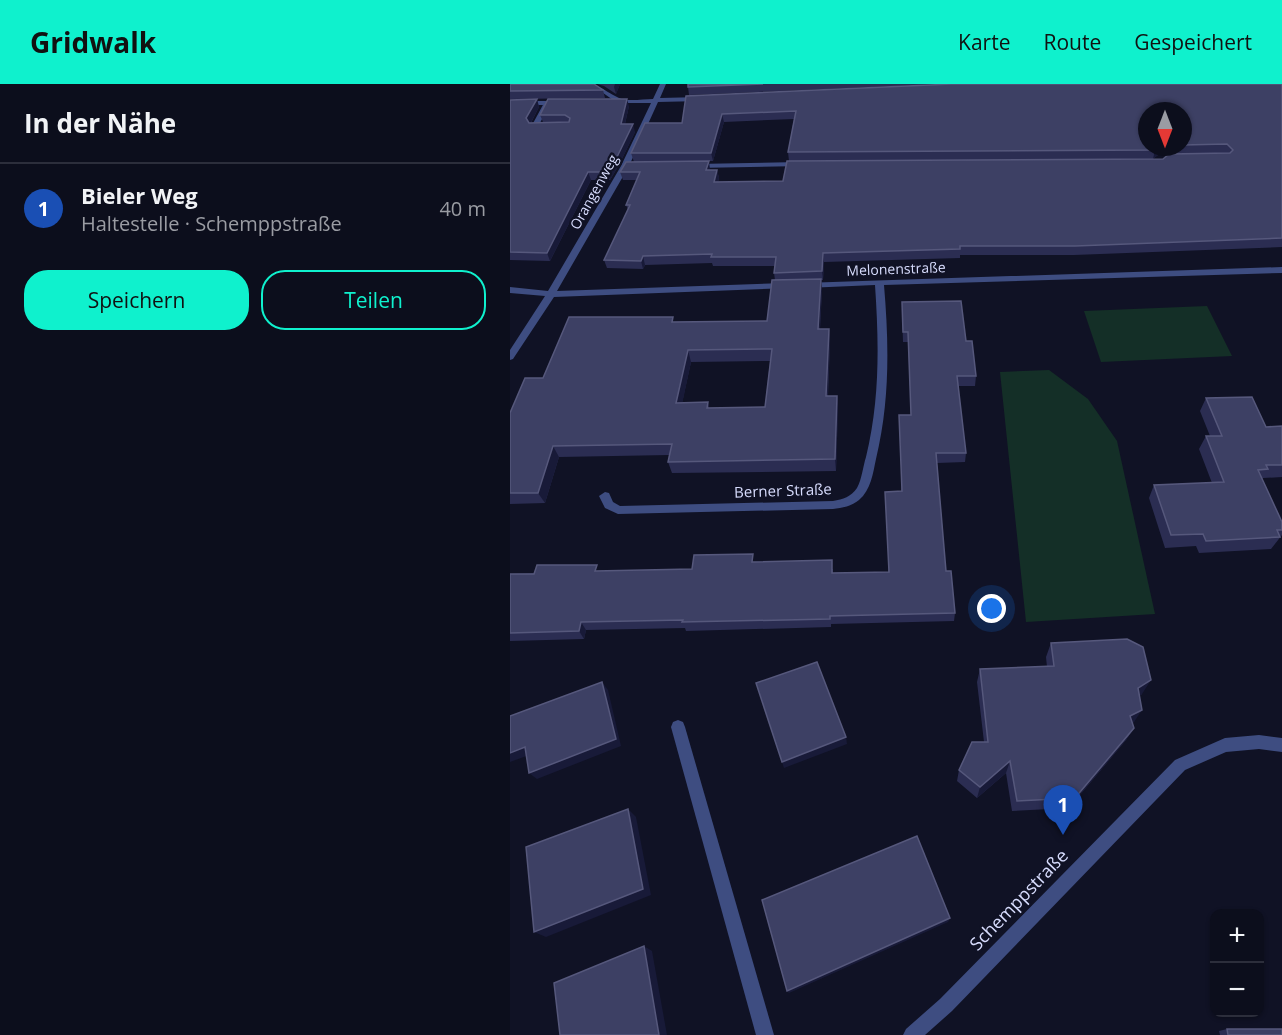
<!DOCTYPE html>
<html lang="de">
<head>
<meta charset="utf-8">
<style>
  :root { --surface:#0c0e1c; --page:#151725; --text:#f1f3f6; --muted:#9a9ca3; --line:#2c2e3b; --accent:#0ff1cd }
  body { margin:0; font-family:"Open Sans",sans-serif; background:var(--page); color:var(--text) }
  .controls { position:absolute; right:18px; bottom:18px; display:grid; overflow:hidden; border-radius:12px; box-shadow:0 2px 4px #0004 }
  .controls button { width:54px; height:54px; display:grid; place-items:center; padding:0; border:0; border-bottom:2px solid var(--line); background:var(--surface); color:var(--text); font:30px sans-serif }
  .compass { position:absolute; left:628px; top:18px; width:54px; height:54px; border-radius:50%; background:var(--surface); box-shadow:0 2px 4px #0004; rotate:180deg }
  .you { position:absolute; left:482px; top:525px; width:21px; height:21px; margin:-15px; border:4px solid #fff; border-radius:50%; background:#1a73e8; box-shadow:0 0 0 9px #1a73e833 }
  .badge { display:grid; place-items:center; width:39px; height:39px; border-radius:50%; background:var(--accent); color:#fff; font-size:20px; font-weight:700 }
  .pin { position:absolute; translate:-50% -50px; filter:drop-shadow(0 2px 3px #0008) }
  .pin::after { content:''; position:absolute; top:32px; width:21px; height:18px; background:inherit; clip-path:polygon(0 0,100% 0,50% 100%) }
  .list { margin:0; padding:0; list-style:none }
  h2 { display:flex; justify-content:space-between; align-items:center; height:78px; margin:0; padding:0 24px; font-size:26px }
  h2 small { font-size:20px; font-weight:400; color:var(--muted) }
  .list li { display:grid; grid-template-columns:39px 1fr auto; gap:18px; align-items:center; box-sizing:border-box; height:90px; padding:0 24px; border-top:2px solid var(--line) }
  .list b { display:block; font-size:22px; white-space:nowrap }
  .list p { margin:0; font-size:20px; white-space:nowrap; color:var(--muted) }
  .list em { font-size:20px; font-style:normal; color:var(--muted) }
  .actions { display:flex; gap:12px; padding:18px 24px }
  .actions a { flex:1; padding:14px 0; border:2px solid var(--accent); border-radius:24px; text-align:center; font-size:21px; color:var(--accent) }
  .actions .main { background:var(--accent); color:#111 }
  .map { position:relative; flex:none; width:772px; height:951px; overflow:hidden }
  header { display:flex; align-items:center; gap:36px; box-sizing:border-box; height:84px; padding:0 30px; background:var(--accent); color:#111 }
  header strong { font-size:28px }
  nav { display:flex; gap:33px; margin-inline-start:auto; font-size:21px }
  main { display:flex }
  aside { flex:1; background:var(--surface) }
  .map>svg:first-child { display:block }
  .green { fill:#142f27 }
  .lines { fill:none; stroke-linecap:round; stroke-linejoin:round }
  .service { fill:#3e4d81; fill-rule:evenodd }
  .minor { fill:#3e4d81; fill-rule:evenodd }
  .tertiary { fill:#3e4d81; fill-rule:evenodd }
  .wall { fill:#2b2d52; fill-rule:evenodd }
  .shaded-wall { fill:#181a38 }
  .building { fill:#3d4064; stroke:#56587c; stroke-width:1.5; fill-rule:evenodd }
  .labels { text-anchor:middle; stroke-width:4.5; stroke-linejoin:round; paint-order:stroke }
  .far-street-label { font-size:14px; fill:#d7dcfd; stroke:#101225 }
  .street-label { font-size:15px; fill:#d7dcfd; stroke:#101225 }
  .near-street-label { font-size:18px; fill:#d7dcfd; stroke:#101225 }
</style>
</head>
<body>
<header>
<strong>Gridwalk</strong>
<nav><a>Karte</a><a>Route</a><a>Gespeichert</a></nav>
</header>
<main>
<aside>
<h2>In der Nähe<small></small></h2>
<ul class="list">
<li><span class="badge" style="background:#1a4fb4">1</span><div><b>Bieler Weg</b><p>Haltestelle · Schemppstraße</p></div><em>40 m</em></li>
</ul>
<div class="actions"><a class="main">Speichern</a><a>Teilen</a></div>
</aside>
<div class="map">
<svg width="772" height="951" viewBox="0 0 772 951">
  <rect width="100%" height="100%" fill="#101225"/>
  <g class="green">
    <path d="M 697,222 L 722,272 L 591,278 L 574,227 Z"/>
    <path d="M 539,286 L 578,315 L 607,357 L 645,530 L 516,538 L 490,288 Z"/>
  </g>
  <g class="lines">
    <path class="service" d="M 37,17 L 40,19 L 29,41 L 38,43 L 35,45 L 22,44 L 21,43 L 34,19 Z"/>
    <g class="minor">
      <path d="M 68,0 C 92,0 90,5 109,14 C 117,18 133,15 143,15 L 150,0 L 156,0 L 150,14 L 191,13 L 194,15 L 191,17 L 148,18 L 119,82 L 47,207 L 276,199 L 280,202 L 279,204 L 44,213 L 3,275 L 0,276 L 0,266 L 35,212 L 0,209 L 0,203 L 38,207 L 111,82 L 141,19 L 102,19 L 103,16 L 89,6 Z"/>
      <path d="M 0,17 L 50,17 L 53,19 L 50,21 L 0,21 Z"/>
      <path d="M 290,78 L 294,80 L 293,82 L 185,84 L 181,82 L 185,80 Z"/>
      <path d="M 772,183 L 772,189 L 374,201 C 379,260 380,317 366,375 C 363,389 361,406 349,416 C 342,422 332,424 323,425 L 108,430 L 95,424 L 89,412 L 95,408 L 99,409 L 103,418 L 110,422 L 323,417 C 333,415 341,413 347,404 C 352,395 353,382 356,373 C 370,316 369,259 365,201 L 296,204 L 293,203 L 293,199 Z"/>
      <path d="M 168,636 L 173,638 L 175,643 L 264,951 L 246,951 L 161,643 L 163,638 Z"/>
    </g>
    <path class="tertiary" d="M 749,651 L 772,654 L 772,668 L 749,665 L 716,668 L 675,686 L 442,927 L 415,951 L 393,951 L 396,945 L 430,915 L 665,676 L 715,654 Z"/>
  </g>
  <g class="wall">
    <path d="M 0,0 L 93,6 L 95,14 L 0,15 Z"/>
    <path d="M 87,0 L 110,0 L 106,10 L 94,2 Z"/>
    <path d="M 178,0 L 432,0 L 179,11 L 178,3 Z"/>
    <path d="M 772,0 L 772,163 L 564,171 L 450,171 L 450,174 L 314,178 L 313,196 L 311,196 L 312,206 L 310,245 L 319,245 L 320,257 L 318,312 L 327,312 L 328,323 L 326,387 L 162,389 L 158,378 L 159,371 L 49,373 L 35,419 L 0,420 L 0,329 L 33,294 L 165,238 L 257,237 L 265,196 L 264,189 L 265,182 L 203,182 L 202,179 L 135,181 L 133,185 L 97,184 L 94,176 L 118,126 L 116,121 L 127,96 L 113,96 L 110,88 L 207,86 L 209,94 L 208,98 L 273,97 L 653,75 L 714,69 L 649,70 L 643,75 L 279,77 L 278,68 L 284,35 L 214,38 L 203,77 L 124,78 L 121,69 L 172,39 L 176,12 ZM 673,27 L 673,63 L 637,63 ZM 260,277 L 255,323 L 199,324 L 198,318 L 172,319 L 181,278 Z"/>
    <path d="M 27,15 L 29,23 L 21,39 L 33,38 L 30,31 L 119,22 L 115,40 L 125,48 L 109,81 L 100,96 L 81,96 L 40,177 L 0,176 L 0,16 Z"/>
    <path d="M 392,228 L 456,257 L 466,292 L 465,302 L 448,302 L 456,369 L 455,378 L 427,379 L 436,487 L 445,529 L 444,537 L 321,540 L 321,543 L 176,547 L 175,544 L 76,546 L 74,555 L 0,557 L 0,490 L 90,487 L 182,485 L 245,478 L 323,485 L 323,489 L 378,488 L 391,407 L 401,331 L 398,258 L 393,258 Z"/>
    <path d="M 696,314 L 756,343 L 772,342 L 772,393 L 753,394 L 752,395 L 772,438 L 772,451 L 761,465 L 689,469 L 686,462 L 655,464 L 639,414 L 644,401 L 702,399 L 689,365 L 696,352 L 700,352 L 690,327 Z"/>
    <path d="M 541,559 L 632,610 L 629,612 L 624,638 L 622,639 L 624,644 L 616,656 L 559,724 L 502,727 L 496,689 L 467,714 L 447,697 L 449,686 L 474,658 L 467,598 L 470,585 L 537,583 L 536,573 Z"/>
    <path d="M 717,945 L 772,951 L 710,951 L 709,947 Z"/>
  </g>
  <g class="shaded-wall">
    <path d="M 105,0 L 110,0 L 106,10 L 104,3 Z"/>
    <path d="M 27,15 L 29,23 L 19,42 L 16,34 Z"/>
    <path d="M 117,15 L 119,22 L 113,48 L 111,40 Z"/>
    <path d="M 212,30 L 214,38 L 203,77 L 201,69 Z"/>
    <path d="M 123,40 L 125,48 L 109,81 L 100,96 L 98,88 Z"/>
    <path d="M 649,63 L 651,63 L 649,70 L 643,75 L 645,66 Z"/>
    <path d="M 199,77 L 200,86 L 196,86 Z"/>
    <path d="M 207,86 L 209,94 L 205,107 L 204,98 Z"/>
    <path d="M 78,88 L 81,96 L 40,177 L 37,169 Z"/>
    <path d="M 313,169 L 314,178 L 313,196 L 312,187 Z"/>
    <path d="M 133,172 L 135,181 L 133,185 L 131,177 Z"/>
    <path d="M 311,195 L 312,206 L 309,257 L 308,245 Z"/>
    <path d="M 319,245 L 320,257 L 317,323 L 316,312 Z"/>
    <path d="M 178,266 L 181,278 L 170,330 L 166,319 Z"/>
    <path d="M 327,312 L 328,323 L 326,387 L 325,375 Z"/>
    <path d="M 43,362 L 49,373 L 35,419 L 28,409 Z"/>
    <path d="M 71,538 L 76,546 L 74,555 L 69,547 Z"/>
    <path d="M 641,596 L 632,610 L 620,618 L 628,604 Z"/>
    <path d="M 92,598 L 98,606 L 111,662 L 27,695 L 19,689 Z"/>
    <path d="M 632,626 L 624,638 L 613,645 L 620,632 Z"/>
    <path d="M 624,644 L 616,656 L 559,724 L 565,714 Z"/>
    <path d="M 336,653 L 337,660 L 274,684 L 272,678 Z"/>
    <path d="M 15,663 L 22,670 L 0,678 L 0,669 Z"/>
    <path d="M 500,677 L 496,689 L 467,714 L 470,703 Z"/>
    <path d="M 118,725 L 126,733 L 141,811 L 36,853 L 24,848 Z"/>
    <path d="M 440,834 L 438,838 L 279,909 L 277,907 Z"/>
    <path d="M 134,862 L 142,867 L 157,951 L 149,951 Z"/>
  </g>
  <g class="building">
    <path d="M 0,0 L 84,0 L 93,6 L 0,7 Z"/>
    <path d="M 178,0 L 253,0 L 178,3 Z"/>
    <path d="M 442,0 L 772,0 L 772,154 L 565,162 L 450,162 L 450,165 L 313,169 L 312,187 L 264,189 L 266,173 L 201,173 L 202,170 L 133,172 L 131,177 L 94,176 L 120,121 L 116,121 L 130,88 L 110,88 L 116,78 L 199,77 L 196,86 L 207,86 L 204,98 L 273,97 L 277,77 L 653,75 L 659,70 L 720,69 L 723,66 L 717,60 L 673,61 L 673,27 L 637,27 L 637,63 L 649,63 L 645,66 L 278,68 L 286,27 L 212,30 L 201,69 L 121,69 L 135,39 L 172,39 L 176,12 Z"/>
    <path d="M 27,15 L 16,34 L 19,39 L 59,38 L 60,34 L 55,31 L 30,31 L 38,15 L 117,15 L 111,40 L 123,40 L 107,73 L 98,88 L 78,88 L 37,169 L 0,168 L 0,16 Z"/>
    <path d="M 311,195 L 308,245 L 319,245 L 316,312 L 327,312 L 325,375 L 158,378 L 162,360 L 43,362 L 28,409 L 0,409 L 0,329 L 15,294 L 33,294 L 59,233 L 163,233 L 162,238 L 257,237 L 262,196 ZM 262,265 L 255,323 L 197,324 L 198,318 L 166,319 L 178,266 Z"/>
    <path d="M 451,217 L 456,257 L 462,257 L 466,292 L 447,292 L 456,369 L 426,369 L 436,487 L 441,487 L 445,529 L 320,532 L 320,535 L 172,538 L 173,536 L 71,538 L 69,547 L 0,549 L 0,490 L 24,490 L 27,481 L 87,481 L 85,487 L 182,485 L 184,471 L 243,470 L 242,478 L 322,476 L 322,489 L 379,488 L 375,408 L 392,407 L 389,331 L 401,331 L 398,248 L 393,248 L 392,218 Z"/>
    <path d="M 742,313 L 756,343 L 772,342 L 772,381 L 756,381 L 758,385 L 748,386 L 772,438 L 772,446 L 767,446 L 770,453 L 696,457 L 693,450 L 661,451 L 644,401 L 714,398 L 696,352 L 712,352 L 696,314 Z"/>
    <path d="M 617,555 L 633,563 L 641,596 L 628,604 L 632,626 L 620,632 L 624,644 L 565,714 L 507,717 L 500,677 L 470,703 L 449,686 L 462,658 L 478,658 L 470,585 L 544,582 L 541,559 Z"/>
    <path d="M 307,578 L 336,653 L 272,678 L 246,599 Z"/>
    <path d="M 92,598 L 106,655 L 19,689 L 15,663 L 0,669 L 0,632 Z"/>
    <path d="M 118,725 L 133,805 L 24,848 L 16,763 Z"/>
    <path d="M 407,752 L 440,834 L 277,907 L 252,816 Z"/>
    <path d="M 134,862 L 149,951 L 50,951 L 44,899 Z"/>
    <path d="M 717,945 L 772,945 L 772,951 L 718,951 Z"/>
  </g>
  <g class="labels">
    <g class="far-street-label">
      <text transform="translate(84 108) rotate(-61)" y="5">Orangenweg</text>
      <text transform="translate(386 185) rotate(-2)" y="5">Melonenstraße</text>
    </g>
    <g class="street-label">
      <text transform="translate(273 407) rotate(-2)" y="5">Berner Straße</text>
    </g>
    <g class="near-street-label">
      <text transform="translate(509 816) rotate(-46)" y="6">Schemppstraße</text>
    </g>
  </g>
</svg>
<div class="controls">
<button>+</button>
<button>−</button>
</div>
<svg class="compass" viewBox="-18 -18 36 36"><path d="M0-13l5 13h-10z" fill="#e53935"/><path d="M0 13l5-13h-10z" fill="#9a9ca3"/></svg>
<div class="you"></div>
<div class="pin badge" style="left:553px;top:751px;background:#1a4fb4">1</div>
</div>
</main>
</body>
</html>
